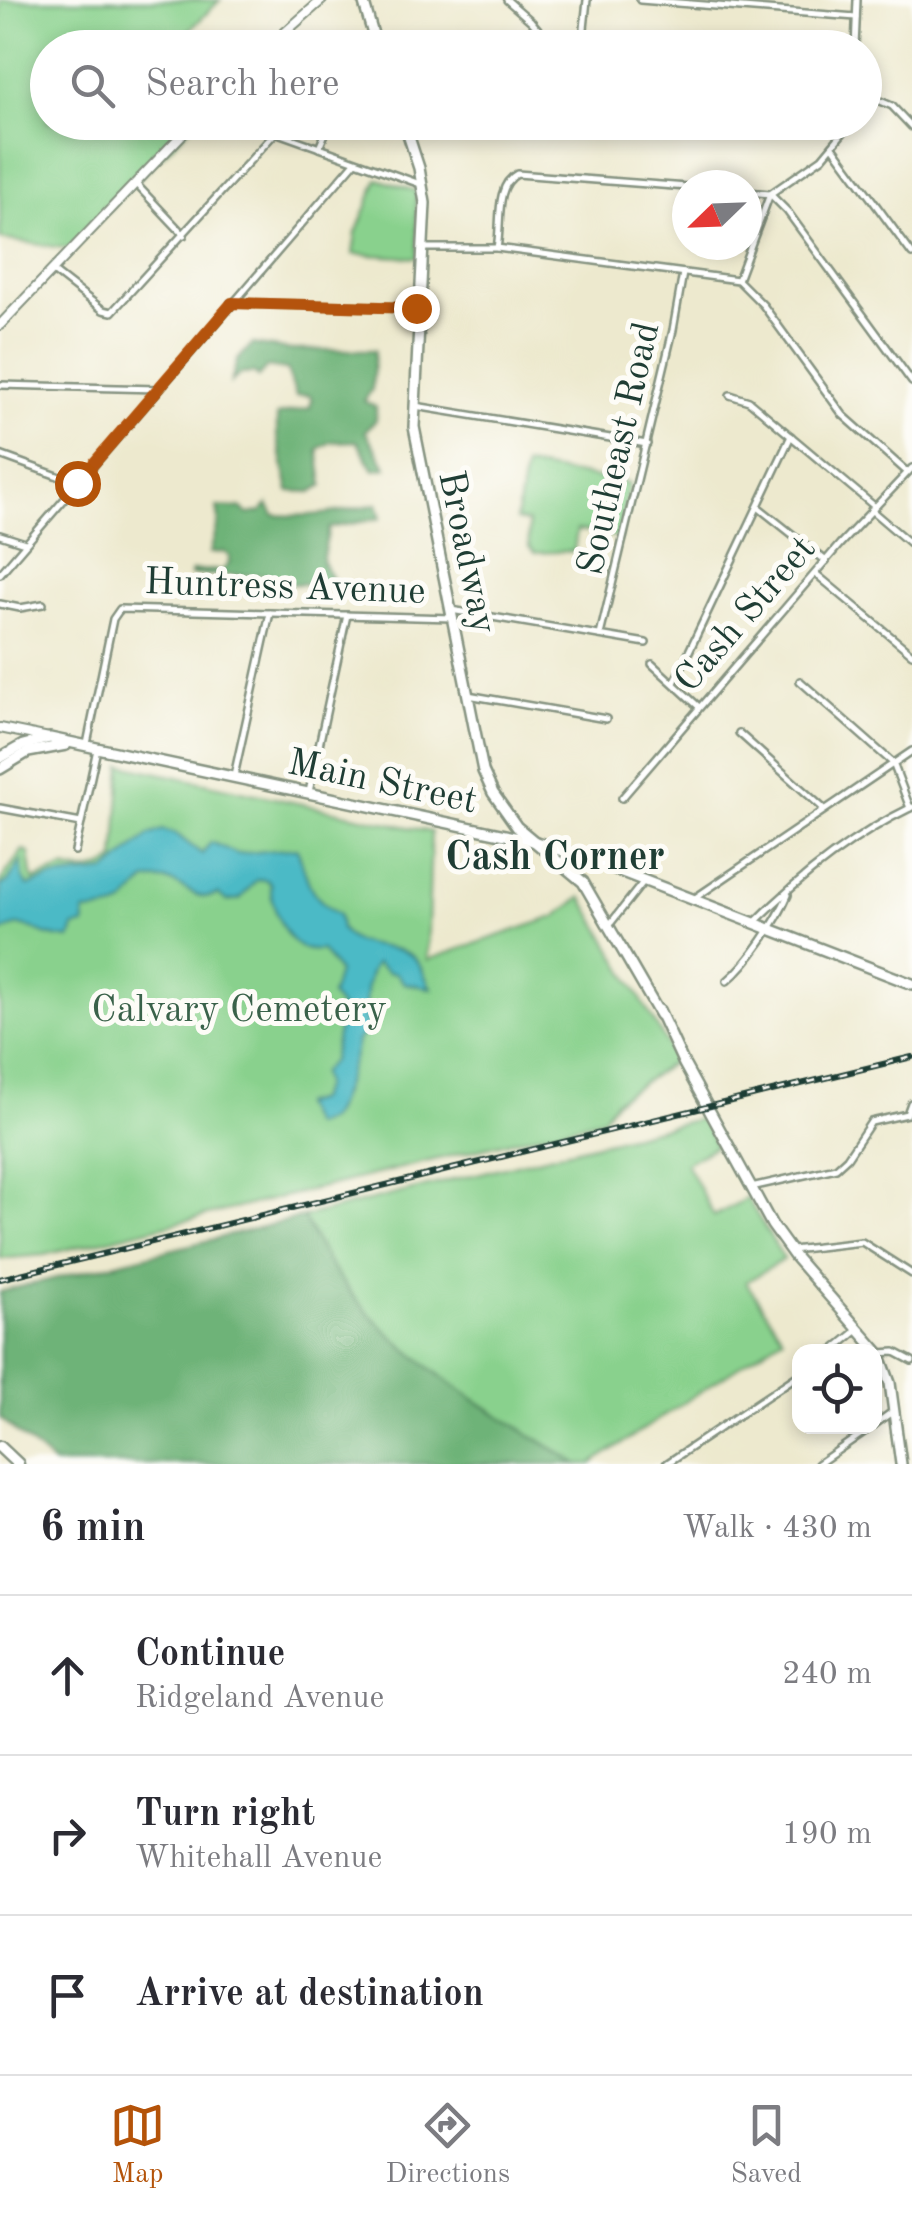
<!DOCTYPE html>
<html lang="en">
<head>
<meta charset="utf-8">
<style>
  :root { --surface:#fff; --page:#f7f7f7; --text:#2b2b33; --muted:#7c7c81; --line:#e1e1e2; --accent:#b45309 }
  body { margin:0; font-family:"Old Standard TT",serif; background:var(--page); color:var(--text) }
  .controls { position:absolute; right:30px; bottom:30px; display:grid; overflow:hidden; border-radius:20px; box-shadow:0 5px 15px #0003 }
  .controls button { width:90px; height:90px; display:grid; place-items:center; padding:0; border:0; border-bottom:2px solid var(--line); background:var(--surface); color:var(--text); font:50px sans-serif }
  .compass { position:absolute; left:672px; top:170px; width:90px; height:90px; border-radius:50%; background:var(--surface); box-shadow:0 5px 15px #0003; rotate:247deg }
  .stop { position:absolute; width:30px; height:30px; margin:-22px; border:8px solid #b45309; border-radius:50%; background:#fff }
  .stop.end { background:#b45309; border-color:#fff; box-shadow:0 2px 10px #0008 }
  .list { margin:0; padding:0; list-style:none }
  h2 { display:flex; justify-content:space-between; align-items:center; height:130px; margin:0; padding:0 40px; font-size:42px }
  h2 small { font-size:32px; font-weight:400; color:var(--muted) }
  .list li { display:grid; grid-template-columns:65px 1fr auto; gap:30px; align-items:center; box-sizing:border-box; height:160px; padding:0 40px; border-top:2px solid var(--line) }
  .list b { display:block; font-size:38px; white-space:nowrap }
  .list p { margin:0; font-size:32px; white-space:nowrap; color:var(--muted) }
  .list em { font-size:32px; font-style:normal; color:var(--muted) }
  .icon { flex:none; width:55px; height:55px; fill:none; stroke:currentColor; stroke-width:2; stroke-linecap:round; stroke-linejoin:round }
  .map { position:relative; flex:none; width:912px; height:1464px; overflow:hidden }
  .search { position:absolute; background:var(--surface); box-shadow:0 5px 15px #0003; left:30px; right:30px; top:30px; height:110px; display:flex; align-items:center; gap:25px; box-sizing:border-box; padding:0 35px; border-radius:55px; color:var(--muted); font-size:38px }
  .sheet { height:610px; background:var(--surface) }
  nav { display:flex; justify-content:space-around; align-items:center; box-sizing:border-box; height:140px; border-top:2px solid var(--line); background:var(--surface); font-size:28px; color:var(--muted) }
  nav a { display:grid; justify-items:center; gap:5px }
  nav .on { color:var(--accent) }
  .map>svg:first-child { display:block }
  .green { fill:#89d18d; stroke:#548760; stroke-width:2.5 }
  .forest { fill:#6eb378; stroke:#467856; stroke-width:2.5 }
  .water { fill:#4cbac6; stroke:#367c7d; stroke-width:2.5 }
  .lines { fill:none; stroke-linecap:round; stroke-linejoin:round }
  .minor-casing { stroke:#869381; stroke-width:10 }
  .tertiary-casing { stroke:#869381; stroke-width:12 }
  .secondary-casing { stroke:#869381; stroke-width:12 }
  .primary-casing { stroke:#869381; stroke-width:14 }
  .motorway-casing { stroke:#869381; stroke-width:15 }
  .minor { stroke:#fff; stroke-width:5 }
  .tertiary { stroke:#fff; stroke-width:8 }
  .secondary { stroke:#fff; stroke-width:8 }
  .primary { stroke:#fff; stroke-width:9 }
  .motorway { stroke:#fff; stroke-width:10 }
  .rail-casing { stroke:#1f3d34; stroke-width:6 }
  .rail { stroke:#fdfcf7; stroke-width:2.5; stroke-dasharray:8; stroke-linecap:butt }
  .route { stroke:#b45309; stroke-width:12 }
  .labels { text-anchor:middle; stroke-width:10; stroke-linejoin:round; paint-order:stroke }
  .street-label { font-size:38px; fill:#1f3d34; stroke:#fdfcf7 }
  .park-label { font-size:38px; fill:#3a624a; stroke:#fdfcf7 }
  .neighbourhood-label { font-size:40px; font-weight:bold; fill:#1f3d34; stroke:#fdfcf7 }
</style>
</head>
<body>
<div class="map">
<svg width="912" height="1464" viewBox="0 0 912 1464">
  <rect width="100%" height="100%" fill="#fdfcf7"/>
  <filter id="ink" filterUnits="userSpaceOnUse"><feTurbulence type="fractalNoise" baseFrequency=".01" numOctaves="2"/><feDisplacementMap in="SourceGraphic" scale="20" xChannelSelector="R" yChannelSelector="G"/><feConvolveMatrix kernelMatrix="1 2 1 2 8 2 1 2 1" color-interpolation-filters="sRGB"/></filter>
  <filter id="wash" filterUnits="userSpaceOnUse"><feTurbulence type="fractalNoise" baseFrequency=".0048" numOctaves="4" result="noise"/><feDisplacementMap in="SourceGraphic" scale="40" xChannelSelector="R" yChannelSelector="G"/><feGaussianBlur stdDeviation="2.25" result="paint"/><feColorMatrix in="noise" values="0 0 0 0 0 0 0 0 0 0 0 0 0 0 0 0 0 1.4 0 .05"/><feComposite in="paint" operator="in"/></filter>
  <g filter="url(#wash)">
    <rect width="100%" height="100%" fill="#ede9ce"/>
    <g class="green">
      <path d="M 0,0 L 220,0 L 173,47 L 48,48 L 48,122 L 194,123 L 70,249 L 0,239 Z"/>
      <path d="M 378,179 L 416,191 L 418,258 L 353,254 L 356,233 Z"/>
      <path d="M 525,466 L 629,483 L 620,538 L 577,530 L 574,551 L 535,553 L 529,547 L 528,522 L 516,520 Z"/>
      <path d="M 122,765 L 431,832 L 427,960 L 555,917 L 582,897 L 676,1060 L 615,1101 L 602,1119 L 44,1255 L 0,1259 L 0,881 L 23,850 L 29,853 L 33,880 L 65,868 C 82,875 101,870 115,860 Z"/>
      <path d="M 702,1118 L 716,1146 L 686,1163 L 714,1216 L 747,1198 L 784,1259 L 746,1282 L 783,1337 L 591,1464 L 578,1464 C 488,1409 389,1354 329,1264 C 319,1249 311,1232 303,1217 Z"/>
    </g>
    <g class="forest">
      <path d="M 252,344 L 291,350 L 375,350 L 372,389 L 364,401 L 376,407 L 376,420 L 365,431 L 387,468 L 374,470 L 357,441 L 331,442 L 318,449 L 323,485 L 311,492 L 289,491 L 277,436 L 277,415 L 310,408 L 312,399 L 309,395 L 296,396 L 287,370 L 267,367 L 258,377 L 254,373 L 240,374 L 231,382 L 237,361 Z"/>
      <path d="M 268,504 L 274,515 C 310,518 342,512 377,504 L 381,518 L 329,528 L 322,561 L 332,579 L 330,584 L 278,584 L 272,575 L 191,575 L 192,571 L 223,570 L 229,563 L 229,556 L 224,552 L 210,553 L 219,520 L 217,507 L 240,508 L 248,514 L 261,512 Z"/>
      <path d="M 303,1217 C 311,1232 319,1249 329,1264 C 389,1354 488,1409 578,1464 L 53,1464 L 0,1418 L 0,1292 Z"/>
    </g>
    <path class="water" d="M 163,830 L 176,834 L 202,854 L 211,842 L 237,854 L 297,848 C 310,884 305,892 339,915 L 341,929 C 345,933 348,938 353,940 C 369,948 404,946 415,959 C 422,967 426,979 431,988 L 404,983 L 396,973 L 388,972 L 376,963 C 363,979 364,1011 368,1031 L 357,1040 C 355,1055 338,1111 328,1120 C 326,1121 314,1126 312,1126 L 301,1105 L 317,1100 L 324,1085 L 321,1073 L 332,1061 L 342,1010 L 331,996 L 338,972 L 322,950 C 316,950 310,951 305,949 C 286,944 269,902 271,885 L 267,880 L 257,879 L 240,899 L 227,901 L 218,894 C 197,902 190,889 172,882 C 165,879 155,880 147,880 C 116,909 130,909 84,912 L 85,925 L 74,927 L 70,939 C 63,938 53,937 45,934 C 25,926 21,920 0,933 L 0,886 L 8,882 L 21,861 L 23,878 L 28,886 L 51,878 L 106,872 L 149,835 Z"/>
  </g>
  <g filter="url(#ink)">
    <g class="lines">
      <defs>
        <g id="minor">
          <path d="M 507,0 L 531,21 L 554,48"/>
          <path d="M 640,0 L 856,17"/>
          <path d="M 582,48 L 587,0"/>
          <path d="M 855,48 L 857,0"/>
          <path d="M 864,94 L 892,106 L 912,127"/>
          <path d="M 247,122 L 423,185"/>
          <path d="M 648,128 L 648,122"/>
          <path d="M 319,148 L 330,122"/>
          <path d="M 834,148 L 912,254"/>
          <path d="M 136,184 L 184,235"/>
          <path d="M 747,192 L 770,194 L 787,211 L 912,382"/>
          <path d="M 425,248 L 497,248 L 738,280 L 763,305 L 843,415 L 907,472"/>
          <path d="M 497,248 C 502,224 494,186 517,174 L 687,187"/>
          <path d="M 53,271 L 103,310 L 112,312 L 276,132"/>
          <path d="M 738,280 L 770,194 L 822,158 L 852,122"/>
          <path d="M 231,303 L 418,308"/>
          <path d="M 0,385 L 157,389"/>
          <path d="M 730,395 L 749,401 L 874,506"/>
          <path d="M 415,406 L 647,444"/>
          <path d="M 0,455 L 77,483"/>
          <path d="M 758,507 L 826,561"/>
          <path d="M 871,510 L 912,545"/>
          <path d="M 0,535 L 25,543"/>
          <path d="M 0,574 L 355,162"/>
          <path d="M 816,574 L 912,654"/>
          <path d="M 0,604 L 20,608 L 43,604"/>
          <path d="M 451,610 L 646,643"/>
          <path d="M 600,635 L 673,330 L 683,273"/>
          <path d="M 652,664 L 699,707"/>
          <path d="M 800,681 L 893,763 L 910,808"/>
          <path d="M 674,683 L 791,436"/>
          <path d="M 468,695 L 606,719"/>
          <path d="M 739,733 L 824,809"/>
          <path d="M 87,744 L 113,619 L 120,609 L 452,618"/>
          <path d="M 234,776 L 270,613"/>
          <path d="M 309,792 L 347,615"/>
          <path d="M 622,798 L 840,544 L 912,468"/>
          <path d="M 0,808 L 81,823"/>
          <path d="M 75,851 L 97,749"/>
          <path d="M 695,898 L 912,751"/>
          <path d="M 754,923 C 800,877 852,836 912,807"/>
          <path d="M 610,924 L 644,881"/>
          <path d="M 727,981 C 749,963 777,921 788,895"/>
          <path d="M 751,1187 L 836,1168 L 847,1158 L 871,1122 L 907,1114 L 911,1103"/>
          <path d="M 792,1250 L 862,1242 L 912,1274"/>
          <path d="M 831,1352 L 859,1329"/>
          <path d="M 879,1353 L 895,1352 L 912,1361"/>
          <path d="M 874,1425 L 892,1412"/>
          <path d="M 666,1464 L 800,1374"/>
          <path d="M 818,1464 L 873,1426"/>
        </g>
        <path id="tertiary" d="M 0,728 L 49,738"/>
        <g id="secondary">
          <path d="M 267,48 L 322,0"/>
          <path d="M 0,325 L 194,122"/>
        </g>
        <g id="primary">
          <path d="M 363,0 L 377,48"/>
          <path d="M 404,122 L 419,168 L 425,203 L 414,427 L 483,771 L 493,793 L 517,827 L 583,882 L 660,1015"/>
          <path d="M 0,758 L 23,745 L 50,738 L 533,841 L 604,865 L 912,984"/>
          <path d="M 0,769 L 28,752 L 66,745"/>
          <path d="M 659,1010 L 684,1064 L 772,1225 L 795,1257 L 879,1353 L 890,1383 L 901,1464"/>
        </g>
        <path id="motorway" d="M 0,1447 L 18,1464"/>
      </defs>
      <use href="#minor" class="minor-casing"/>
      <use href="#tertiary" class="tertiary-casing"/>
      <use href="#secondary" class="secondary-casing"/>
      <use href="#primary" class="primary-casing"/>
      <use href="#motorway" class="motorway-casing"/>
      <use href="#minor" class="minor"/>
      <use href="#tertiary" class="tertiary"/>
      <use href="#secondary" class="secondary"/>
      <use href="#primary" class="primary"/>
      <use href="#motorway" class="motorway"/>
      <defs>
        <path id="rail" d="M 0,1279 L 912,1057"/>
      </defs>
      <use href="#rail" class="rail-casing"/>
      <use href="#rail" class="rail"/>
    </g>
  </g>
  <g class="lines" filter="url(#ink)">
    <path class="route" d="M 77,483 L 232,303 L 416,308"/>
  </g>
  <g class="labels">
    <g class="street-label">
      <text transform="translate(617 448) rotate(-77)" y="13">Southeast Road</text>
      <text transform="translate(469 552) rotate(78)" y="13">Broadway</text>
      <text transform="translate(285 585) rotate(2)" y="13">Huntress Avenue</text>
      <text transform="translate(744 613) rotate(-49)" y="13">Cash Street</text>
      <text transform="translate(383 780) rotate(12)" y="13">Main Street</text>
    </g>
    <g class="park-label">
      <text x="239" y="1021">Calvary Cemetery</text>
    </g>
    <g class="neighbourhood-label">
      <text x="555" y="869">Cash Corner</text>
    </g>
  </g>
</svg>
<div class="controls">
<button><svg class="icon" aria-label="locate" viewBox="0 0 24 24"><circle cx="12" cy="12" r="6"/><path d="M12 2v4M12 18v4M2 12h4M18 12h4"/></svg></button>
</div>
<svg class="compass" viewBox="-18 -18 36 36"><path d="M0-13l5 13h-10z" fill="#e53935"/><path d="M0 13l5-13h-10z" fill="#7c7c81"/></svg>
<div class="stop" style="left:77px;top:483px"></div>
<div class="stop end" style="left:416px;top:308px"></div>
<div class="search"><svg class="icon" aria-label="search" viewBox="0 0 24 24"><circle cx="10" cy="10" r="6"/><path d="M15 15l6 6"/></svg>Search here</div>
</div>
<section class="sheet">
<h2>6 min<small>Walk · 430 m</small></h2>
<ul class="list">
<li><svg class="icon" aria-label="ahead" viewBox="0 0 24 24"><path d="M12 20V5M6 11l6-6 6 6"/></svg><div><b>Continue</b><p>Ridgeland Avenue</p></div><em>240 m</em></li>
<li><svg class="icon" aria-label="right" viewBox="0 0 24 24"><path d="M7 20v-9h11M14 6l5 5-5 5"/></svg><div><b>Turn right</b><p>Whitehall Avenue</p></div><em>190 m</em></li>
<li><svg class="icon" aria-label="arrive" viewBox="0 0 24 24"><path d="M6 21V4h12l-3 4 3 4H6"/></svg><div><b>Arrive at destination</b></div></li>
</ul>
</section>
<nav>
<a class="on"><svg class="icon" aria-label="map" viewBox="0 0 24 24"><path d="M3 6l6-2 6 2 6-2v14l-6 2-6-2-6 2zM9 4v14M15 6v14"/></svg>Map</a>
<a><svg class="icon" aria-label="directions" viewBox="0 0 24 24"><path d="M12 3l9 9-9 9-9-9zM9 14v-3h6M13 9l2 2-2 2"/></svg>Directions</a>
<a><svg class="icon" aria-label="saved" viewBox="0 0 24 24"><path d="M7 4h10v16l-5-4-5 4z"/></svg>Saved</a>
</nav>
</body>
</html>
